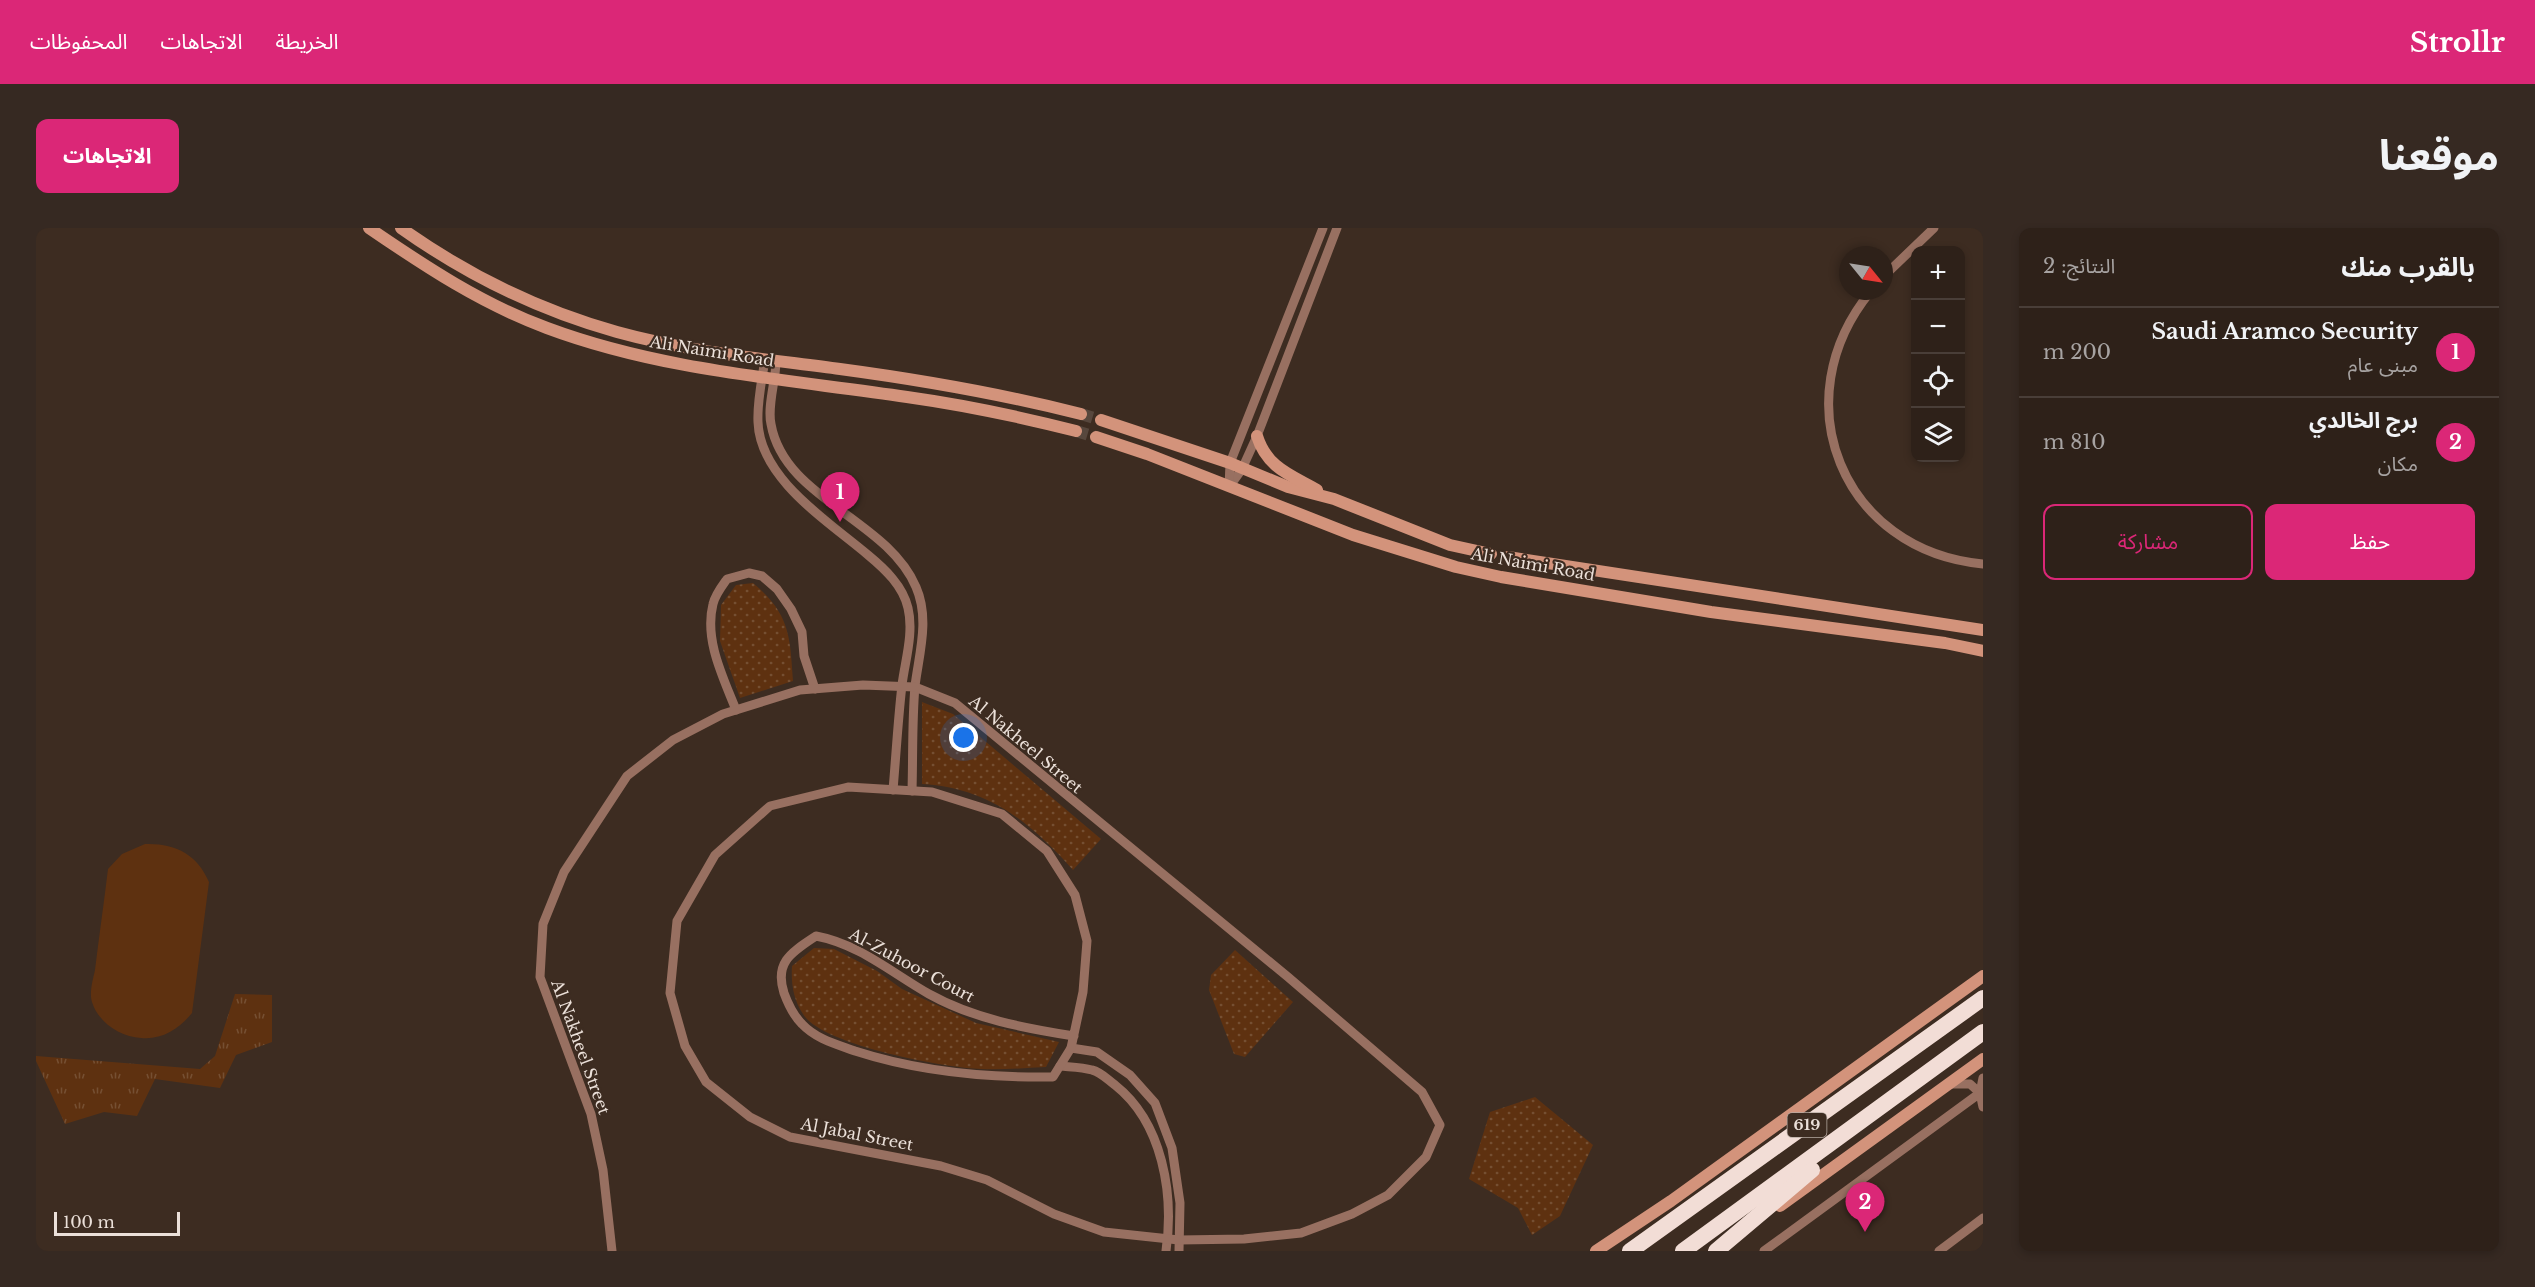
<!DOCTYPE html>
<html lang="ar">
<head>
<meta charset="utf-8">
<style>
  :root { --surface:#2e2119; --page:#362922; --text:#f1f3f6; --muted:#a7a3a2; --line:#493e38; --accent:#db2777 }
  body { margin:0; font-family:"Libre Baskerville","Noto Sans Arabic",serif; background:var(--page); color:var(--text); direction:rtl }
  .controls { position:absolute; right:18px; top:18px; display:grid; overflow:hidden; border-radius:12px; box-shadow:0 3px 9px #0003 }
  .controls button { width:54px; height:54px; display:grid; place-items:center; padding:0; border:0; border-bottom:2px solid var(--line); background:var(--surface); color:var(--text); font:30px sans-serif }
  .compass { position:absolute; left:1803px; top:18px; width:54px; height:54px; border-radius:50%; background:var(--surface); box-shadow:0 3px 9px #0003; rotate:120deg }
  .scale { position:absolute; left:18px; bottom:15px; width:126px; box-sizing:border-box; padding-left:6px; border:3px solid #ebe0d9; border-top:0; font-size:16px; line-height:21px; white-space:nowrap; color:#ebe0d9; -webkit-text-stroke:4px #3d2c21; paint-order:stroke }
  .you { position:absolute; left:928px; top:510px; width:21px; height:21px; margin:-15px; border:4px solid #fff; border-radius:50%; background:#1a73e8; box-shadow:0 0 0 9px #1a73e833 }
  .badge { display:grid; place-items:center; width:39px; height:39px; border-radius:50%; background:var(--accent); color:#fff; font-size:20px; font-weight:700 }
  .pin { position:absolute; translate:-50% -50px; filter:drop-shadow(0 2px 3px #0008) }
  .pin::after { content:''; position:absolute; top:32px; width:21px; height:18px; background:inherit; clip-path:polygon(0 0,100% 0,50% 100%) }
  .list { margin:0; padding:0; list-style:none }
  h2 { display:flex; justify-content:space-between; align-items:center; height:78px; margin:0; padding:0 24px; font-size:26px }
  h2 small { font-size:20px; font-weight:400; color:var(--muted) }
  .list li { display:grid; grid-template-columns:39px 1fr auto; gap:18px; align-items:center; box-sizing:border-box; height:90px; padding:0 24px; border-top:2px solid var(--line) }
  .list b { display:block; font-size:22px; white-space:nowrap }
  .list p { margin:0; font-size:20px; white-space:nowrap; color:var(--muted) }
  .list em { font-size:20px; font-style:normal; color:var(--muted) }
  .actions { display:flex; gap:12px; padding:18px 24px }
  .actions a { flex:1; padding:14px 0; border:2px solid var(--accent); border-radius:12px; text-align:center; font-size:21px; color:var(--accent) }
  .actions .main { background:var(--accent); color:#fff }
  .icon { flex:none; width:33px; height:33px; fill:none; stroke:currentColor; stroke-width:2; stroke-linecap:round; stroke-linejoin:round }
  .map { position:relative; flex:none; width:1947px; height:1023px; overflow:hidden; direction:ltr; border-radius:12px }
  header { display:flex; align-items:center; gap:36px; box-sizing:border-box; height:84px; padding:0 30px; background:var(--accent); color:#fff }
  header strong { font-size:28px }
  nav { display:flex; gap:33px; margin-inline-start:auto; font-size:21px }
  .intro { display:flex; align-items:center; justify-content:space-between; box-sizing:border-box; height:144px; padding:0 36px }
  h1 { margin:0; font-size:42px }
  .button { padding:15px 27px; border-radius:12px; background:var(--accent); color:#fff; font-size:21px; font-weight:700 }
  main { display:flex; gap:36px; padding:0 36px }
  aside { flex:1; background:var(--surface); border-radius:12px; box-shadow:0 3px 9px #0003 }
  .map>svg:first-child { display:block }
  .grass { fill:url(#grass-tufts) }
  .park { fill:url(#park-dots) }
  .pitch { fill:#5e3110 }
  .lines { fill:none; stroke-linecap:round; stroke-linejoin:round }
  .secondary-tunnel { stroke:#57473d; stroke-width:12; stroke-dasharray:12 6; stroke-linecap:butt }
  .street { stroke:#987061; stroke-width:9 }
  .secondary { stroke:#d3937b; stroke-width:12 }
  .highway { stroke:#f2ddd6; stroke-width:16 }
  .labels { text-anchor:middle; stroke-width:4.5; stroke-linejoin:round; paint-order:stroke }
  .shield { fill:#3d2c21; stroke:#b7aaa2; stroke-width:1.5 }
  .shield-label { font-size:15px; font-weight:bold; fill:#ebe0d9 }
  .street-label { font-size:16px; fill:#ebe0d9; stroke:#3d2c21 }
</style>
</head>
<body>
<header>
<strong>Strollr</strong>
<nav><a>الخريطة</a><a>الاتجاهات</a><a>المحفوظات</a></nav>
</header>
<div class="intro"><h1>موقعنا</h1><a class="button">الاتجاهات</a></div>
<main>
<aside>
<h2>بالقرب منك<small>النتائج: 2</small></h2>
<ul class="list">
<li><span class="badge">1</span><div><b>Saudi Aramco Security</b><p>مبنى عام</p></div><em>200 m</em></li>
<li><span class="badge">2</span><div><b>برج الخالدي</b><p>مكان</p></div><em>810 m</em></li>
</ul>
<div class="actions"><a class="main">حفظ</a><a>مشاركة</a></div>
</aside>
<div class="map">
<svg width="1947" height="1023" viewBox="0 0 1947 1023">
  <defs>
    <pattern id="grass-tufts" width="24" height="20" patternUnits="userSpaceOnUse" patternTransform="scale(1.5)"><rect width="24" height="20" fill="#5e3110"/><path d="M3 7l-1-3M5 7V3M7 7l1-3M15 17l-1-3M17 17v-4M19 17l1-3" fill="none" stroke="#754f32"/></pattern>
    <pattern id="park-dots" width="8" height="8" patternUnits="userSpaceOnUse" patternTransform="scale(1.5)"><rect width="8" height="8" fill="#5e3110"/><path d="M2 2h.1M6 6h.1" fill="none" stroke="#754f32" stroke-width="1.8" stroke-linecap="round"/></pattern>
  </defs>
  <rect width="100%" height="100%" fill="#3d2c21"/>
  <path class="grass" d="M 199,766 L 236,767 L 236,814 L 200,827 L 184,860 L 119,851 L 101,888 L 68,884 L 29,896 L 0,833 L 0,828 L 164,841 L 179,828 Z"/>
  <g class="park">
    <path d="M 717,355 C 754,386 754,408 757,453 L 704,470 L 684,413 L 685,377 L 700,357 Z"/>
    <path d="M 886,474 L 917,486 L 1065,611 L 1037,642 C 994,594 953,560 886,556 Z"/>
    <path d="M 778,720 L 798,721 L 841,743 L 866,761 L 940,795 L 1023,814 L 1010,839 C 989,840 967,842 945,841 C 910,840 785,817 767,786 C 757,771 755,755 756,738 Z"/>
    <path d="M 1199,722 L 1257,774 L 1209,829 L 1198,826 L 1173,762 L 1175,747 Z"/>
    <path d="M 1499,869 L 1557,917 L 1524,988 L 1496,1007 L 1482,980 L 1433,951 L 1454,884 Z"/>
  </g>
  <path class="pitch" d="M 109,616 C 139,615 161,626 173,654 L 156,785 C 143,801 126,812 105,810 C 84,809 62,794 56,774 C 53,765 57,751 59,742 C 63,708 68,675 72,641 L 86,626 Z"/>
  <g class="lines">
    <g class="secondary-tunnel">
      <path d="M 1045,186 L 1065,192"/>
      <path d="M 1040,203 L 1060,209"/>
    </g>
    <g class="street">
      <path d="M 1848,48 L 1898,0"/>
      <path d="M 1835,63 C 1745,172 1806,323 1947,336"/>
      <path d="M 729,131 C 726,152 721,173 722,194 C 724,251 792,293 832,327 C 849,341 867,358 872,380 C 878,405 869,433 866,457 C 862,492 860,527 857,562"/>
      <path d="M 740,133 C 740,152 731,178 735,196 C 748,271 851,291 880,359 C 894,391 883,426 879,458 C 876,493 877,528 876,563"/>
      <path d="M 1193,259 L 1206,241 L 1221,208 L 1301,0"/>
      <path d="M 1193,259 L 1194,235 L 1287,0"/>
      <path d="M 700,482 C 687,449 668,412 677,376 C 679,367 686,358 691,351 L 713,345 L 726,348 L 741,361 L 755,381 L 766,404 L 768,428 L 779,461"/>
      <path d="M 1035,820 L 1061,824 L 1094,847 L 1119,875 L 1136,920 L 1144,975 L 1143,1023"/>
      <path d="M 1024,838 C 1034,839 1046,839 1056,842 C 1065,844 1072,852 1079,857 C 1127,895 1138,966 1130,1023"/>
      <path d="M 1913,856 L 1934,856 L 1944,865 L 1947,850"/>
      <path d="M 576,1023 L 567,942 L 555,886 L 504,749 L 507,696 L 528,644 L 591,548 L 637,512 L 687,486 L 764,462 L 827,457 L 879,459 L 919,475 L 1252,749 L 1386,864 L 1404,897 L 1390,929 L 1352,967 L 1316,986 L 1265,1005 L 1208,1011 L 1143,1012 L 1068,1004 L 1018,986 L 951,952 L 905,938 L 754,909 L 714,889 L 670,854 L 649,818 L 634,765 L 641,693 L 679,627 L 734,578 L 812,559 L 896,564 L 966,586 L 1011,623 L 1039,667 L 1051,713 L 1047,764 L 1035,820 L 1017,849 C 949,850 884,844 819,823 C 800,816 780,811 766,796 C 758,788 752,776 748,765 C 738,734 756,724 780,708 C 823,716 856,745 893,766 C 938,791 988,800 1038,808"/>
      <path d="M 1728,1023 L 1944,865 L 1947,879"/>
      <path d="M 1903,1023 L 1947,990"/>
    </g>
    <g class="secondary">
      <path d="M 333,0 C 390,39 446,76 511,100 C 626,143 750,151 871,169 C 928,177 985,189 1040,203"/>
      <path d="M 365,0 C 431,47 502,82 581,104 C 653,124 730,131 804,141 C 886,152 966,166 1045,186"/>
      <path d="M 1065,192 L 1194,235 L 1252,259 L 1298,271 L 1414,317 L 1455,326"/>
      <path d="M 1221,208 C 1231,240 1255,247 1281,262"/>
      <path d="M 1060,209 L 1111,226 L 1317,307 L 1420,339 L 1465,349 L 1675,384 L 1909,415 L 1947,423"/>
      <path d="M 1472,329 L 1947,402"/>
      <path d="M 1744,978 L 1947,831"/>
      <path d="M 1560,1023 L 1635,973 L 1947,748"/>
    </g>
    <g class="highway">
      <path d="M 1594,1023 L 1947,770"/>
      <path d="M 1647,1023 L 1947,804"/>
      <path d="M 1680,1023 L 1776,942"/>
    </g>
  </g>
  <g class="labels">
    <rect class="shield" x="1751.5" y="885" width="39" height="24" rx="4.5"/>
    <g class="shield-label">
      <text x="1771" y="902">619</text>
    </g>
    <g class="street-label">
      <text transform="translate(676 123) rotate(9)" y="6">Ali Naimi Road</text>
      <text transform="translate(1497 336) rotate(10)" y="6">Ali Naimi Road</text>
      <text transform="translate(990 516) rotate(40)" y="6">Al Nakheel Street</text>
      <text transform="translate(876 737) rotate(28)" y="6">Al-Zuhoor Court</text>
      <text transform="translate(545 819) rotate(70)" y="6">Al Nakheel Street</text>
      <text transform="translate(821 906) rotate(11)" y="6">Al Jabal Street</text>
    </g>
  </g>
</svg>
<div class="controls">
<button>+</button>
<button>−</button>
<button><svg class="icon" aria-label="locate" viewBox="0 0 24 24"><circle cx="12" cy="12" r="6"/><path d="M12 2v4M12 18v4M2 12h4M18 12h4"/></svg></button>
<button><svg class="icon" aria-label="layers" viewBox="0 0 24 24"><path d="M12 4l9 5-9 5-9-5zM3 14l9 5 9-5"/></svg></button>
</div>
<svg class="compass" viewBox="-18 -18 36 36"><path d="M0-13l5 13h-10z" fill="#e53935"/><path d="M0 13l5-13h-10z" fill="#a7a3a2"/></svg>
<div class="scale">100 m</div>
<div class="you"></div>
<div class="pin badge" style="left:804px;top:294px">1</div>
<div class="pin badge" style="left:1829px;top:1004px">2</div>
</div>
</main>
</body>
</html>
